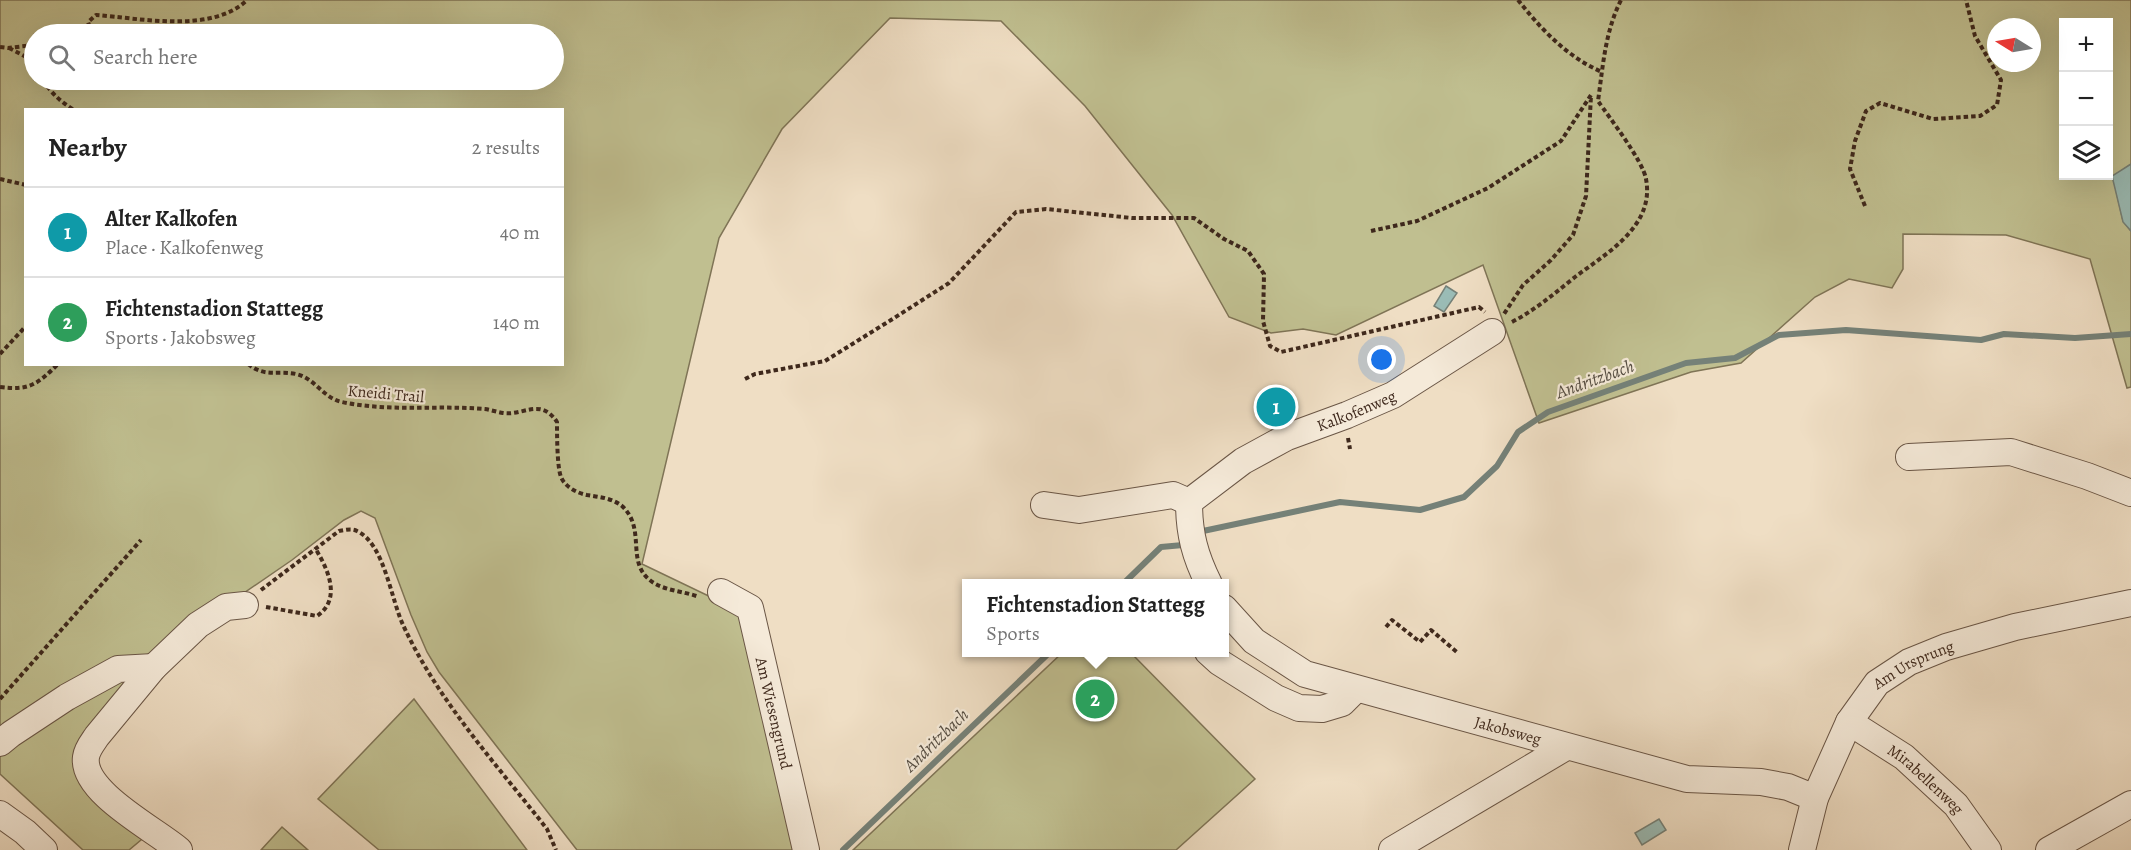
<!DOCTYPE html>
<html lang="en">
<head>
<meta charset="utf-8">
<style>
  :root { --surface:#fff; --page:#f6f6f6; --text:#222; --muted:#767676; --line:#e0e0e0; --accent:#8f2418 }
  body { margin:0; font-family:Alegreya,serif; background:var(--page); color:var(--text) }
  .controls { position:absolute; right:18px; top:18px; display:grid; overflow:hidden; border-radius:0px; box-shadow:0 6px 24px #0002 }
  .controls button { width:54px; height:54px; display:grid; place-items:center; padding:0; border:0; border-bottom:2px solid var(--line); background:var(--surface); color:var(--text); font:30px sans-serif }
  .compass { position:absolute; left:1987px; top:18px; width:54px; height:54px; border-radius:50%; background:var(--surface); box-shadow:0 6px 24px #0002; rotate:281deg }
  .you { position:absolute; left:1382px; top:360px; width:21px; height:21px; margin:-15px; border:4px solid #fff; border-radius:50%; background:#1a73e8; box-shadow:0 0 0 9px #1a73e833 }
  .badge { display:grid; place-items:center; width:39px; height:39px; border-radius:50%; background:var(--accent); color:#fff; font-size:20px; font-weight:700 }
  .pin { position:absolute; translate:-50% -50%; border:3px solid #fff; box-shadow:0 2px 6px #0006 }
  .popup { position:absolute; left:962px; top:579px; width:267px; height:78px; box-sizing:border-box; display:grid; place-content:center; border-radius:0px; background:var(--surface); filter:drop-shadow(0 2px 4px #0005); font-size:20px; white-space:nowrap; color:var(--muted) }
  .popup b { font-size:22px; color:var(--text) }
  .popup::after { content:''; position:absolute; left:50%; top:100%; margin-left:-12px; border:12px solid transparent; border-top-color:var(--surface) }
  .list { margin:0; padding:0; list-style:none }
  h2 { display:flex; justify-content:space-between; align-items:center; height:78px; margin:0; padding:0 24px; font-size:26px }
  h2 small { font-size:20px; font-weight:400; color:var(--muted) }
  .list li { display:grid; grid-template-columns:39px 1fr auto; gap:18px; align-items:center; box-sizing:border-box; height:90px; padding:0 24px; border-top:2px solid var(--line) }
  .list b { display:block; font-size:22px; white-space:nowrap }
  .list p { margin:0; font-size:20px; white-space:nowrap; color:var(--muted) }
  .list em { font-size:20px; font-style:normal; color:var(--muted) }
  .icon { flex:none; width:33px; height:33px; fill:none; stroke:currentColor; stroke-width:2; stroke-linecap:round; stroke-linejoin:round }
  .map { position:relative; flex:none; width:2131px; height:850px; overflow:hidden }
  .search { position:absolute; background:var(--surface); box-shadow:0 6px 24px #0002; left:24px; top:24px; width:540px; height:66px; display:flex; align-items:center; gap:15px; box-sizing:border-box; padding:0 21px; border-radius:33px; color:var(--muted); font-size:22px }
  .panel { position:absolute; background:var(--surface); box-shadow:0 6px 24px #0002; left:24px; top:108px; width:540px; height:258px; border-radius:0px }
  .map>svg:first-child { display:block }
  .green { fill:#c0bf90; stroke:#7f7456; stroke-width:1.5; fill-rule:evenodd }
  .water { fill:#9abcb6; stroke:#758178; stroke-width:1.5 }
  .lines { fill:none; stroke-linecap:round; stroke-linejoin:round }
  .stream { stroke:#758178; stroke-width:6 }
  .minor-casing { stroke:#6a5646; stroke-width:28 }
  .path { stroke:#3e281c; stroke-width:4; stroke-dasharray:4.5 3; stroke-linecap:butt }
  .minor { stroke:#f5ead9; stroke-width:26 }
  .labels { text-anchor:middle; stroke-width:4.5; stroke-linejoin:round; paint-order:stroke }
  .street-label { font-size:16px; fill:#3e281c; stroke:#f5ead9 }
  .water-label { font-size:18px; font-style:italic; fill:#554d42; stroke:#f5ead9 }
</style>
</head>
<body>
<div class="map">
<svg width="2131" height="850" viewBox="0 0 2131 850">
  <rect width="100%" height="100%" fill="#efdec4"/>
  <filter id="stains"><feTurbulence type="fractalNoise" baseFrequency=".00333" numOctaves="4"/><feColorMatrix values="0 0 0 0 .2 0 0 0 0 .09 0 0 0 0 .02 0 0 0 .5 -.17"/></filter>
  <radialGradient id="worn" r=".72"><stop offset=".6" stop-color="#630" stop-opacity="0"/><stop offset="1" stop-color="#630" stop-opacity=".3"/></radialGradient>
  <g class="green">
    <path d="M 0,0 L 2131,0 L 2131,164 L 2113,177 L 2123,221 L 2131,231 L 2131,387 L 2127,388 L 2090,259 L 2006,235 L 1903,234 L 1903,269 L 1892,288 L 1849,279 L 1815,297 L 1741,363 L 1691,372 L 1539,423 L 1483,265 L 1336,335 L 1303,329 L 1271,333 L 1229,317 L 1172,215 L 1085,106 L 1001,21 L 890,18 L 782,129 L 719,238 L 642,564 L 740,611 L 799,850 L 577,850 L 439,672 L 427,652 L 411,615 L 375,518 L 361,511 L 344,520 L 292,560 L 155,654 L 0,736 ZM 2064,22 L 2108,22 L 2108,176 L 2064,176 ZM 1996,27 L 2032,27 L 2032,63 L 1996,63 ZM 34,34 L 554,34 L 554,80 L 34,80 ZM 26,110 L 562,110 L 562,364 L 26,364 Z"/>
    <path d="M 1062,653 L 1131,653 L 1255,779 L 1176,850 L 853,850 Z"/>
    <path d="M 131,680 L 81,758 L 147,835 L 129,850 L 83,850 L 0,774 L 0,751 L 105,681 Z"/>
    <path d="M 414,699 L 527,850 L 379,850 L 318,799 Z"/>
    <path d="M 282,827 L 308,850 L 261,850 Z"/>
  </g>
  <g class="water">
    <path d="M 2131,164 L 2131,231 L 2123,222 L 2112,176 Z"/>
    <path d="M 1446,286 L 1457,293 L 1444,312 L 1434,306 Z"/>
    <path d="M 1659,819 L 1666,830 L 1642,845 L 1635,833 Z"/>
  </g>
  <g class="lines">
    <g class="stream">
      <path d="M 1198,534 L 1203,531 L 1340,502 L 1420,510 L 1464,497 L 1497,466 L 1518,432 L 1548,412 L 1686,363 L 1735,358 L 1779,335 L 1846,330 L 1981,340 L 2004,334 L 2075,338 L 2131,334"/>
      <path d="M 1123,584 L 1161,547 L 1183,545 L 1187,542"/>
      <path d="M 843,850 L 1050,652"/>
    </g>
    <defs>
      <g id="minor">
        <path d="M 1909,457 L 2011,452 L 2087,476 L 2131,493"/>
        <path id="s1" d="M 1189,502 L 1243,461 L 1287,437 L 1347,415 L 1393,395 L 1492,332"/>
        <path d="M 1189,502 C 1189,534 1195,556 1209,584"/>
        <path d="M 1044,505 L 1079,510 L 1173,495 L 1189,502"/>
        <path id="s2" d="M 721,592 L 750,608 L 806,850"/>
        <path id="s3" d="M 1224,608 L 1254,641 L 1305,674 L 1687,779 L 1761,782 L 1788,787 L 1815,798"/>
        <path d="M 1208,652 L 1219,662 L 1276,698 L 1299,708 L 1322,709 L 1342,703 L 1356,689"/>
        <path id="s4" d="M 1849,722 L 1904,757 L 1956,805 L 1988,850"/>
        <path d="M 0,743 L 11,734 L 67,697 L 118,669 L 154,667"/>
        <path d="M 0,814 L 25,832 L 44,850"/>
        <path d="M 179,850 C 156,830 81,792 86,757 C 87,749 93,742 97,736 L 154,667 L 198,625 L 226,607 L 245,605"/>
        <path d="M 1392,850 L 1566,747"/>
        <path id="s5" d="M 1802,850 L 1815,798 L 1849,722 L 1877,683 L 1909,662 L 1946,647 L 2015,627 L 2131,603"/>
        <path d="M 2049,850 L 2131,804"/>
      </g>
    </defs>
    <use href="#minor" class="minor-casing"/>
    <g class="path">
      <path d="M 1518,0 C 1541,29 1567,57 1602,72"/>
      <path d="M 76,34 L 89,28"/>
      <path d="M 92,34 L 88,22 L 96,15 C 139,18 212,34 247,0"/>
      <path d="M 0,47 L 8,48 L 34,45"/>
      <path d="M 9,48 L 34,61"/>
      <path d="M 43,80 C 51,93 61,102 74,110"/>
      <path d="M 0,179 L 26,185"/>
      <path d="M 1865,206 L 1850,169 L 1855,141 L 1866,111 L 1880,103 L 1933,119 L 1980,116 L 1997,105 L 2001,80 L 1975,36 L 1966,0"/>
      <path d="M 1371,231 L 1417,221 L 1488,188 L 1561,141 L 1591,95 L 1586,196 L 1573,235 L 1551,260 L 1523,285 L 1504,314"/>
      <path d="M 1512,322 C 1535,310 1554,294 1575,277 C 1607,253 1655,226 1646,179 C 1643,161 1609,117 1598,101 C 1603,66 1605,32 1621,0"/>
      <path d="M 0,354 L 26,326"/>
      <path d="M 248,364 C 266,378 276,370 296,374 C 315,378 323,398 342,402 C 389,412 438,405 485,409 C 491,410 497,412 503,413 C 524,416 540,397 557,422 C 557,434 557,467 561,477 C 565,487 577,493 587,495 C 599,497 612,498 622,506 C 647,529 625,562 651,581 C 664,591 684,591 699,597"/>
      <path d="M 745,379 L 755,374 L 825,361 L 891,320 L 949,283 L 1016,212 L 1046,209 L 1132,218 L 1194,218 L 1224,239 L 1248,251 L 1264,274 L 1263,321 L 1270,346 L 1281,352 L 1479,307 L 1485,312"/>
      <path d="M 0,387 C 29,391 38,384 58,364"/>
      <path d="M 1348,438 L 1350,449"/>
      <path d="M 261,590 L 339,531 C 345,530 352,528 357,531 C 385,544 391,601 404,627 C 439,702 497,765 547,829 L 556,850"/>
      <path d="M 266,607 L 317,616 C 342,599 328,569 315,548"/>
      <path d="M 1386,627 L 1392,620 L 1420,642 L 1431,630 L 1458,653"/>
      <path d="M 0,699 L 141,540"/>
    </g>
    <use href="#minor" class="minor"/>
  </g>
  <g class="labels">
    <g class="street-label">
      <text transform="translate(386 393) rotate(5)" y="6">Kneidi Trail</text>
      <text dy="6" stroke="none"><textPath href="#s1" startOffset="192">Kalkofenweg</textPath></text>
      <text dy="6" stroke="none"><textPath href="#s5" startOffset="226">Am Ursprung</textPath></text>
      <text dy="6" stroke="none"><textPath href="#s2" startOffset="141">Am Wiesengrund</textPath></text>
      <text dy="6" stroke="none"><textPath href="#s3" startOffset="316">Jakobsweg</textPath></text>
      <text dy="6" stroke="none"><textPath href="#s4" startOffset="96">Mirabellenweg</textPath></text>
    </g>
    <g class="water-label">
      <text transform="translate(1595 379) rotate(-20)" y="6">Andritzbach</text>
      <text transform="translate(936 740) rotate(-44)" y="6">Andritzbach</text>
    </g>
  </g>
  <rect width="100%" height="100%" filter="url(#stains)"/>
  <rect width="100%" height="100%" fill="url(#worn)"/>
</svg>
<div class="controls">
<button>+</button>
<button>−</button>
<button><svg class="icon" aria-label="layers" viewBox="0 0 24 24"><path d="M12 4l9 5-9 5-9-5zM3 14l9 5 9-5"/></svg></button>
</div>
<svg class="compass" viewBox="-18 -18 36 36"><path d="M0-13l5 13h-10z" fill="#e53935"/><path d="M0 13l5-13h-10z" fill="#767676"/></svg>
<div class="you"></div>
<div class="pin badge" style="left:1276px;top:407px;background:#0f9aa8">1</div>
<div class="pin badge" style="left:1095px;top:699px;background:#2e9e5b">2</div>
<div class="popup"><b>Fichtenstadion Stattegg</b>Sports</div>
<div class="search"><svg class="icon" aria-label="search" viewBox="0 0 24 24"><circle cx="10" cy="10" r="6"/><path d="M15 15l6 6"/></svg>Search here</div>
<section class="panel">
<h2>Nearby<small>2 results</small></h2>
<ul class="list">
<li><span class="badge" style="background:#0f9aa8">1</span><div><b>Alter Kalkofen</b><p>Place · Kalkofenweg</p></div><em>40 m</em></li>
<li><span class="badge" style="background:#2e9e5b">2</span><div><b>Fichtenstadion Stattegg</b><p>Sports · Jakobsweg</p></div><em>140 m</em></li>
</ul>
</section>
</div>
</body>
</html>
